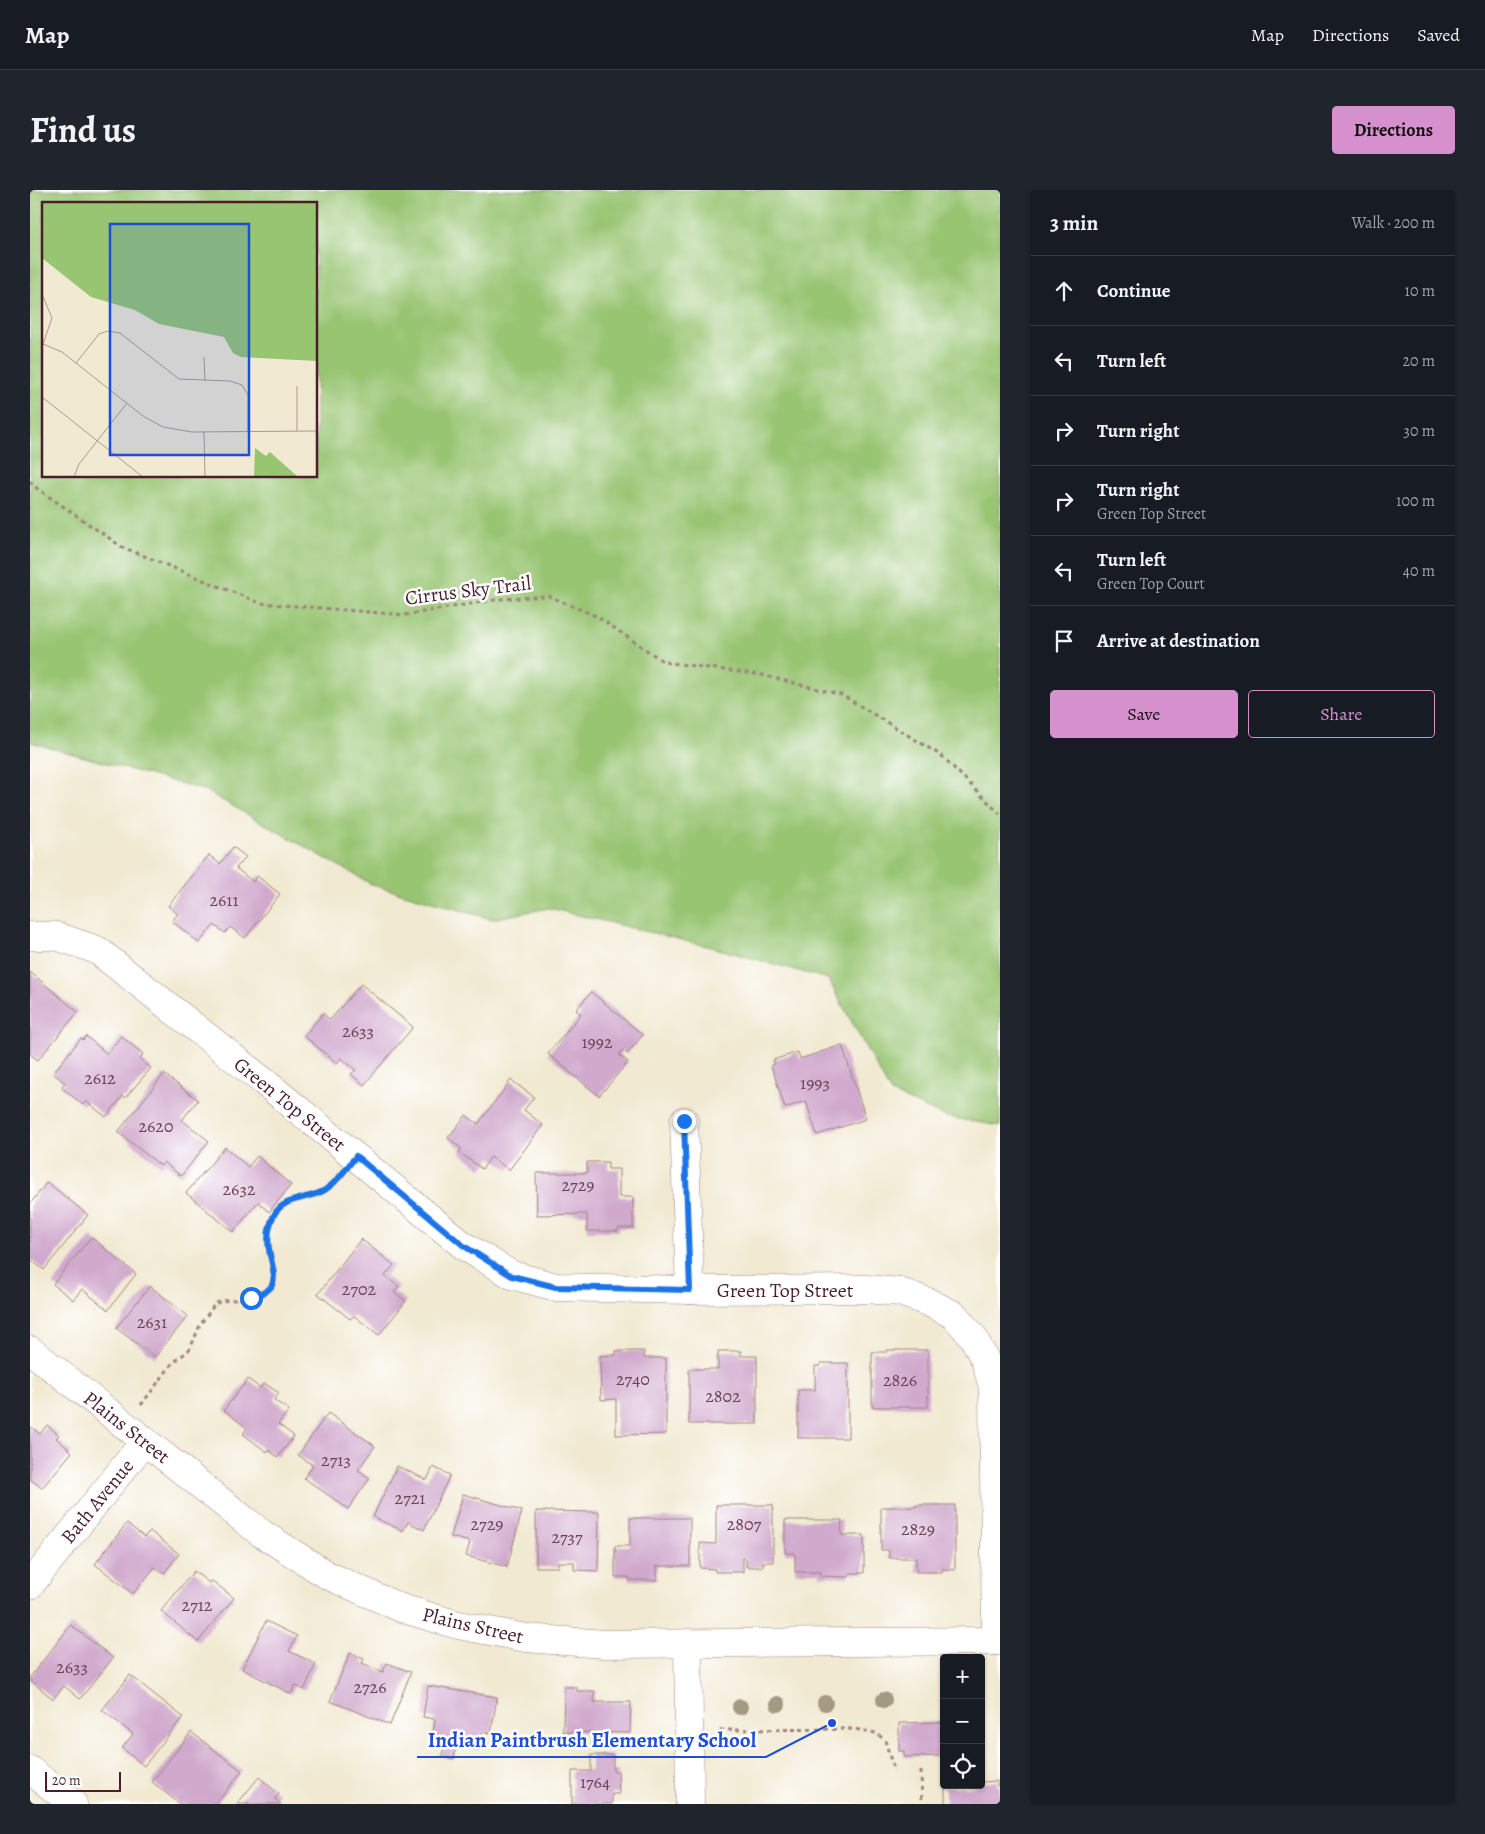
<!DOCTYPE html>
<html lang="en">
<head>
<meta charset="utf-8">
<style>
  :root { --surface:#171b24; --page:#20242c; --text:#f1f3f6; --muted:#9ea1a6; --line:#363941; --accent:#d690ce }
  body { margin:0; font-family:Alegreya,serif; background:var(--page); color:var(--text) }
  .controls { position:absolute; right:15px; bottom:15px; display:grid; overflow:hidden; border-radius:5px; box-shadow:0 1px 4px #0004 }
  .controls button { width:45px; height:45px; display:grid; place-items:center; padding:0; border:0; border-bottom:1px solid var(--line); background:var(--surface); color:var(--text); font:25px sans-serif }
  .scale { position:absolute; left:15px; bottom:12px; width:76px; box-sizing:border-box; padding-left:5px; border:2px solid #4a1f2b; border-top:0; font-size:14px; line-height:18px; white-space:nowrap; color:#4a1f2b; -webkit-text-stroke:4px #fff; paint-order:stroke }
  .stop { position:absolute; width:15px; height:15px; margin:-11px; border:4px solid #1a73e8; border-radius:50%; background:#fff }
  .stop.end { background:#1a73e8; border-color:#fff; box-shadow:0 1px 5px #0008 }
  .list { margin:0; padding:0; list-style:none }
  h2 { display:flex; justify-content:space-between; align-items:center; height:65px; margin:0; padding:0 20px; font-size:21px }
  h2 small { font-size:16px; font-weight:400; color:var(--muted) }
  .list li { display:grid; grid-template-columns:32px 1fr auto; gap:15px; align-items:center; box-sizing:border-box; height:70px; padding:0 20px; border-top:1px solid var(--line) }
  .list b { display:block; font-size:19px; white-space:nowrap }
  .list p { margin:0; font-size:16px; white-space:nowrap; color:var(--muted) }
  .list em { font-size:16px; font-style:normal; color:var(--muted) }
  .actions { display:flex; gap:10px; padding:15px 20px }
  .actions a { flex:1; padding:11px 0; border:1px solid var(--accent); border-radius:5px; text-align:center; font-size:18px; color:var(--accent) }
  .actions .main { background:var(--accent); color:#111 }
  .icon { flex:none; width:28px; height:28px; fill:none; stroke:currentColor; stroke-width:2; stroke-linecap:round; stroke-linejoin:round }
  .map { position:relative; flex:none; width:970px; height:1614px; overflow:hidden; border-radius:5px }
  header { display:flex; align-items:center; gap:30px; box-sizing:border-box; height:70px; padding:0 25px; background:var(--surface); border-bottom:1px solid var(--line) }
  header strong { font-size:24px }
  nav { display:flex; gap:28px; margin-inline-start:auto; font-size:18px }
  .intro { display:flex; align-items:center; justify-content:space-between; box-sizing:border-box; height:120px; padding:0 30px }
  h1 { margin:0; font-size:35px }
  .button { padding:12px 22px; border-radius:5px; background:var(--accent); color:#111; font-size:18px; font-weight:700 }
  main { display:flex; gap:30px; padding:0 30px }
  aside { flex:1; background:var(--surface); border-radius:5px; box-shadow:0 1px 4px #0004 }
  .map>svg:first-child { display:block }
  .green { fill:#98c572; stroke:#71724e; fill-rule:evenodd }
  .building { fill:#d0a9cd }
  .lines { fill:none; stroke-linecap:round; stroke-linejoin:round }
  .minor-casing { stroke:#9e847e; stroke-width:29 }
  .path { stroke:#9e847e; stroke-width:3; stroke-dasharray:4 4; stroke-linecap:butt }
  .minor { stroke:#fff; stroke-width:28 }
  .tree { fill:#a49a83 }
  .route { stroke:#1a73e8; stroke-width:6 }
  .labels { text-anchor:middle; stroke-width:5; stroke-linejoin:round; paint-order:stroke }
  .number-label { font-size:18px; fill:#6c4254 }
  .street-label { font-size:20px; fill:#4a1f2b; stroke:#fff }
  .inset-road { fill:none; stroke:#ae988f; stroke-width:1 }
  .view { fill:#1d4ed8; fill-opacity:0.15; stroke:#1d4ed8; stroke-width:2.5 }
  .inset-edge { fill:none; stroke:#4a1f2b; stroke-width:2.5 }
  .leader { fill:none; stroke:#1d4ed8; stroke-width:2 }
  .callout-dot { fill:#1d4ed8; stroke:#fff; stroke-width:2 }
  .callout-label { font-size:21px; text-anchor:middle; font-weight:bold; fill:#1d4ed8; stroke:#fff; stroke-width:5; stroke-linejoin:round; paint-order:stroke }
</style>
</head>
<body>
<header>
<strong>Map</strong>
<nav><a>Map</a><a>Directions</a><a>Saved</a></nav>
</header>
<div class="intro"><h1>Find us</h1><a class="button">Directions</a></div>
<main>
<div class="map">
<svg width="970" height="1614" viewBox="0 0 970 1614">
  <rect width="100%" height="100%" fill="#fff"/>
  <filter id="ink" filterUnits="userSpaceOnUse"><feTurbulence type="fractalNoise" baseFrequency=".02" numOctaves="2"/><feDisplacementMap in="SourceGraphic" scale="10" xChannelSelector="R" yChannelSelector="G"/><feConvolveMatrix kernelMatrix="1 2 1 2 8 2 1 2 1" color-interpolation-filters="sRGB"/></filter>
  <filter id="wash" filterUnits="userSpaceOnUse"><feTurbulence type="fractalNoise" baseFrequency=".0096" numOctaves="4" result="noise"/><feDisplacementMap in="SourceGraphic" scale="20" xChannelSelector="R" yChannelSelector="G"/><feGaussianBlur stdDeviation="1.12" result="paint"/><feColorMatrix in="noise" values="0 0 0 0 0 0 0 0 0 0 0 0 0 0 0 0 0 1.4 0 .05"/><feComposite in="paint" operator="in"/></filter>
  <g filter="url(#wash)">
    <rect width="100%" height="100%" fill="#f1e9d1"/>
    <path class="green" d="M 0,0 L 970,0 L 970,936 L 917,927 L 861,903 L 798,789 L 681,757 L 519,718 L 461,729 L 343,695 L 174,600 L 0,552 ZM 14,14 L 286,14 L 286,286 L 14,286 Z"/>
    <g id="blocks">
      <g class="building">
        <path d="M 203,657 L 216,667 L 206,678 L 223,692 L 227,686 L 250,704 L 215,748 L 200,737 L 195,743 L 184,735 L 169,753 L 142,731 L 148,724 L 138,716 L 179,665 L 190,674 Z"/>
        <path d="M 0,782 L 48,822 L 8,870 L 0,864 Z"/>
        <path d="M 331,794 L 383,837 L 334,895 L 321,884 L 326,880 L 311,868 L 307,873 L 274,846 L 293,823 L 300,830 Z"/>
        <path d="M 561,802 L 613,845 L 597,864 L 593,860 L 589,865 L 598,872 L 569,906 L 518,864 L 551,824 L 546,820 Z"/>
        <path d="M 56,846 L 77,864 L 91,846 L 113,864 L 110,869 L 121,878 L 95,908 L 93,906 L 76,927 L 56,911 L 53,915 L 31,897 L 35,893 L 23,883 L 51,848 L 53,850 Z"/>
        <path d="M 812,855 L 836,929 L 787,945 L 776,911 L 755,918 L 741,875 L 745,874 L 743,870 L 768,862 L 770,869 Z"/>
        <path d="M 134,884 L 168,910 L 152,930 L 179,951 L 151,986 L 134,972 L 131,976 L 88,942 Z"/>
        <path d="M 481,890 L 504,907 L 494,920 L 513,935 L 479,980 L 461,967 L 452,979 L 429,962 L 432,959 L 418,948 L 436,925 L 448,934 Z"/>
        <path d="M 195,957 L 218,977 L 227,966 L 261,995 L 239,1022 L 228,1012 L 203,1042 L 156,1003 Z"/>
        <path d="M 557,972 L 578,972 L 578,979 L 589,979 L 589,1007 L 603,1007 L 603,1038 L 588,1038 L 588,1041 L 557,1041 L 557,1024 L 507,1025 L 506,983 L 557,983 Z"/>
        <path d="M 17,992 L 58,1025 L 14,1080 L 0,1069 L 0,1014 Z"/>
        <path d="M 61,1047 L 106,1084 L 78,1120 L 52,1099 L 43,1110 L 23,1094 Z"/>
        <path d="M 331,1049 L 364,1075 L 355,1086 L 369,1097 L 364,1102 L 376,1111 L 349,1145 L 324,1126 L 320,1129 L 288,1104 Z"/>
        <path d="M 120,1096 L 158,1126 L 125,1167 L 86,1138 Z"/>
        <path d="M 857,1160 L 898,1160 L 898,1217 L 842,1217 L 842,1162 L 857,1162 Z"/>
        <path d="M 586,1161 L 614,1161 L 614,1168 L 636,1168 L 636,1244 L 586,1245 L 586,1209 L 571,1210 L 570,1166 L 586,1165 Z"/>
        <path d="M 688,1161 L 711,1161 L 711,1166 L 727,1166 L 727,1234 L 659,1234 L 659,1179 L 688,1179 Z"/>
        <path d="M 790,1173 L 818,1173 L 818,1248 L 768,1248 L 768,1200 L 785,1200 L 785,1176 L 790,1176 Z"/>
        <path d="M 218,1189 L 230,1198 L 234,1193 L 249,1203 L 244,1210 L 259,1220 L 248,1234 L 264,1246 L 248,1267 L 238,1260 L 237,1262 L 213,1244 L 217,1238 L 194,1220 Z"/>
        <path d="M 298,1223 L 345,1256 L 328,1280 L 340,1288 L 318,1319 L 274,1288 L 283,1275 L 268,1265 Z"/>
        <path d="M 17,1235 L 29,1245 L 26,1248 L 42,1262 L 12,1298 L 0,1289 L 0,1236 L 10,1244 Z"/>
        <path d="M 367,1276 L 397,1290 L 403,1277 L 420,1285 L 394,1340 L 378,1332 L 373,1341 L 343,1327 Z"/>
        <path d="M 433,1304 L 492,1321 L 477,1377 L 436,1366 L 440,1352 L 421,1347 Z"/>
        <path d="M 686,1315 L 743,1315 L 743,1372 L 733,1372 L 733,1377 L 716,1377 L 716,1368 L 713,1368 L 713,1382 L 685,1382 L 685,1379 L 670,1378 L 670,1353 L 686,1354 Z"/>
        <path d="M 886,1315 L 925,1315 L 925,1380 L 912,1379 L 912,1382 L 886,1382 L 886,1368 L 859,1368 L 859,1360 L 851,1360 L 851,1317 L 886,1317 Z"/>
        <path d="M 506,1321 L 569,1322 L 568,1381 L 544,1380 L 544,1372 L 528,1372 L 528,1377 L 506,1377 Z"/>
        <path d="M 600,1328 L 660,1328 L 660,1376 L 627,1376 L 627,1390 L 599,1390 L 599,1387 L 585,1387 L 585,1356 L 600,1356 Z"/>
        <path d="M 755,1330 L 812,1330 L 811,1345 L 834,1345 L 834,1383 L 819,1383 L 819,1387 L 790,1386 L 790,1382 L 765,1382 L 765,1363 L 755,1363 Z"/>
        <path d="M 97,1333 L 114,1347 L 120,1341 L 149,1364 L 134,1383 L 125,1377 L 103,1404 L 65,1374 Z"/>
        <path d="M 164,1381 L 179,1393 L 181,1390 L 204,1408 L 168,1452 L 131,1421 Z"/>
        <path d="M 236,1431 L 267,1446 L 259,1461 L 286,1474 L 274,1500 L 265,1495 L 261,1504 L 212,1479 Z"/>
        <path d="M 41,1435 L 83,1468 L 50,1509 L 34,1496 L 23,1509 L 0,1490 L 0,1487 Z"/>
        <path d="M 320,1463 L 334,1469 L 332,1473 L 353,1482 L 357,1473 L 381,1482 L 360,1535 L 300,1511 Z"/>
        <path d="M 100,1485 L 153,1527 L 114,1576 L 92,1558 L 103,1544 L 72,1520 Z"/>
        <path d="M 398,1496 L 467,1507 L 461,1543 L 452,1542 L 448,1560 L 426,1556 L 424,1569 L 412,1567 L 414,1554 L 402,1552 L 405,1529 L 393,1527 Z"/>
        <path d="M 534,1497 L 547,1497 L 547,1501 L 565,1501 L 564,1512 L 601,1512 L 600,1543 L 533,1542 Z"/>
        <path d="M 914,1532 L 914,1566 L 874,1567 L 874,1561 L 869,1561 L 869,1533 Z"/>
        <path d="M 161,1542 L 212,1581 L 186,1614 L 150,1614 L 122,1592 Z"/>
        <path d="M 561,1565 L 583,1565 L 583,1581 L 588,1581 L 589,1604 L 582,1604 L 582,1614 L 542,1614 L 542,1581 L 561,1581 Z"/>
        <path d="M 229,1587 L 249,1604 L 245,1609 L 251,1614 L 207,1614 Z"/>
        <path d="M 967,1591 L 967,1596 L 970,1596 L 970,1614 L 915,1614 L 915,1597 L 945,1597 L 945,1595 L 951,1595 L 951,1592 Z"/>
      </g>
    </g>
  </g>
  <g filter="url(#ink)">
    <use href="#blocks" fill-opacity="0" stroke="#9e847e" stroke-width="1"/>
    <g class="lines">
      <defs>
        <g id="minor">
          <path d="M 0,746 L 26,746 L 67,760 L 243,899 L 434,1056 L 482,1085 L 526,1097 L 660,1100 L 837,1099 L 870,1102 L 898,1112 L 924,1125 L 943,1147 L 955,1170 L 963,1197 L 966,1451"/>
          <path d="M 654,931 L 660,1100"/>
          <path d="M 0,1160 L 231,1343 L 297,1385 L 371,1418 L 428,1435 L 496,1448 L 574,1454 L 970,1451"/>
          <path d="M 0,1395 L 115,1251"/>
          <path d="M 658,1453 L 660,1614"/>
          <path d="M 0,1580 L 43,1614"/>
        </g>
      </defs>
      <use href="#minor" class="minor-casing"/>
      <g class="path">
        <path d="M 0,291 L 5,297 L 92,357 L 230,413 L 375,425 L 470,409 L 519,406 L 568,427 L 634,472 L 732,485 L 812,505 L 912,566 L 970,624"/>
        <path d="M 111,1215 L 142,1174 L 160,1159 L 170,1135 L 185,1114 L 191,1111 L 221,1108 L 231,1104 L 241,1097 C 247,1075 232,1054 241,1032 C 252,1001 292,1011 310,988"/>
        <path d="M 690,1540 L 825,1539 L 846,1543 L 855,1550 L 864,1581"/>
        <path d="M 891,1581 L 892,1614"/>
      </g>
      <use href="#minor" class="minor"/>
    </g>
    <g class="tree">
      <circle cx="854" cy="1510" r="8"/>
      <circle cx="795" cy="1513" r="8"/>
      <circle cx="748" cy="1514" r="8"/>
      <circle cx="710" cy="1517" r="8"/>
    </g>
  </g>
  <g class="lines" filter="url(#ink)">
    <path class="route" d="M 221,1108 C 227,1106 236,1103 241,1097 C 248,1086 240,1070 239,1059 C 237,1047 239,1035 244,1025 C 254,1006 279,1010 295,1000 C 308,991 316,979 326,966 L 434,1056 L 482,1086 L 526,1097 L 660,1100 L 654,931"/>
  </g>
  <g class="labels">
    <g class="number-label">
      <text x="194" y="716">2611</text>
      <text x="328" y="847">2633</text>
      <text x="567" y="858">1992</text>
      <text x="70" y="894">2612</text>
      <text x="785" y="899">1993</text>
      <text x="126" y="942">2620</text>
      <text x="548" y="1001">2729</text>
      <text x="209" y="1005">2632</text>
      <text x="329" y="1105">2702</text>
      <text x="122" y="1138">2631</text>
      <text x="603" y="1195">2740</text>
      <text x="870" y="1196">2826</text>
      <text x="693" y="1212">2802</text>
      <text x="306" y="1276">2713</text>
      <text x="380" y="1314">2721</text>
      <text x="457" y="1340">2729</text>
      <text x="714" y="1340">2807</text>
      <text x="888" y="1345">2829</text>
      <text x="537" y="1353">2737</text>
      <text x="167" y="1421">2712</text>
      <text x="42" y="1483">2633</text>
      <text x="340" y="1503">2726</text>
      <text x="565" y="1598">1764</text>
    </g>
    <g class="street-label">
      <text transform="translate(438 400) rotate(-7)" y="7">Cirrus Sky Trail</text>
      <text transform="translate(260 914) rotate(39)" y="7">Green Top Street</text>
      <text x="755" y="1107">Green Top Street</text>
      <text transform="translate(97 1237) rotate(38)" y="7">Plains Street</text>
      <text transform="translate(67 1311) rotate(-51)" y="7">Bath Avenue</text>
      <text transform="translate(443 1435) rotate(13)" y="7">Plains Street</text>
    </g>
  </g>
  <g transform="translate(12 12)">
    <rect width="275" height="275" fill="#f1e9d1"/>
    <path d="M 0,0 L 275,0 L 275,159 L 199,155 L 191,151 L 182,135 L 117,122 L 93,108 L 49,95 L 0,56 ZM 213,246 L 224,254 L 228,250 L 256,275 L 212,275 Z" fill="#98c572"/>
    <path class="inset-road" d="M 0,92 L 10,116 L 0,145M 1,142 L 20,150 L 101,214 L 121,225 L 150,230 L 275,229M 162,155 L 163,179M 34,161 L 57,132 L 66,129 L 78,131 L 137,177 L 188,179 L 200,183 L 206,193 L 206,230M 255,184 L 255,229M 0,195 L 101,275M 162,230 L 163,275M 32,275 L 37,262 L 85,201"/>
    <path class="view" d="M 68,22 L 207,22 L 207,253 L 68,253 Z"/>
    <rect width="275" height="275" class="inset-edge"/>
  </g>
  <path class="leader" d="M802 1533L736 1567H387"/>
  <circle class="callout-dot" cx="802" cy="1533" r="5"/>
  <g class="callout-label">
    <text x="562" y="1557">Indian Paintbrush Elementary School</text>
  </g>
</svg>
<div class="controls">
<button>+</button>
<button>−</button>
<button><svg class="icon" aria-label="locate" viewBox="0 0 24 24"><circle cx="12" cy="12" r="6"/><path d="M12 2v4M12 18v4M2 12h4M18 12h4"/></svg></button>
</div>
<div class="scale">20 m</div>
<div class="stop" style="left:221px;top:1108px"></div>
<div class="stop end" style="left:654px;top:931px"></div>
</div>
<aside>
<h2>3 min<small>Walk · 200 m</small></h2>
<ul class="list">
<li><svg class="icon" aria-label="ahead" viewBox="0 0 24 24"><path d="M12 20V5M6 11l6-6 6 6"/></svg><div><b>Continue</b></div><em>10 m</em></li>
<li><svg class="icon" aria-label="left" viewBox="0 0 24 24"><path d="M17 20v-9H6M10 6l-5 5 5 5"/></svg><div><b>Turn left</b></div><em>20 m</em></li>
<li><svg class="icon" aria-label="right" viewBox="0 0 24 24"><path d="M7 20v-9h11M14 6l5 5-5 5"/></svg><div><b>Turn right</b></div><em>30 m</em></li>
<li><svg class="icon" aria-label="right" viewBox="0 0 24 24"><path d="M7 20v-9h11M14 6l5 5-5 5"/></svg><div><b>Turn right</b><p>Green Top Street</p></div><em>100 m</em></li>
<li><svg class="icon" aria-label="left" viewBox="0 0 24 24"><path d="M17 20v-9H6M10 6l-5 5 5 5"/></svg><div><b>Turn left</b><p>Green Top Court</p></div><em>40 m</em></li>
<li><svg class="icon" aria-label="arrive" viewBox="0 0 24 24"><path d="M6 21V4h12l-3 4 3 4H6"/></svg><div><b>Arrive at destination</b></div></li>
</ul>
<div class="actions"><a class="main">Save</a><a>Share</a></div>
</aside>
</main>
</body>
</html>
